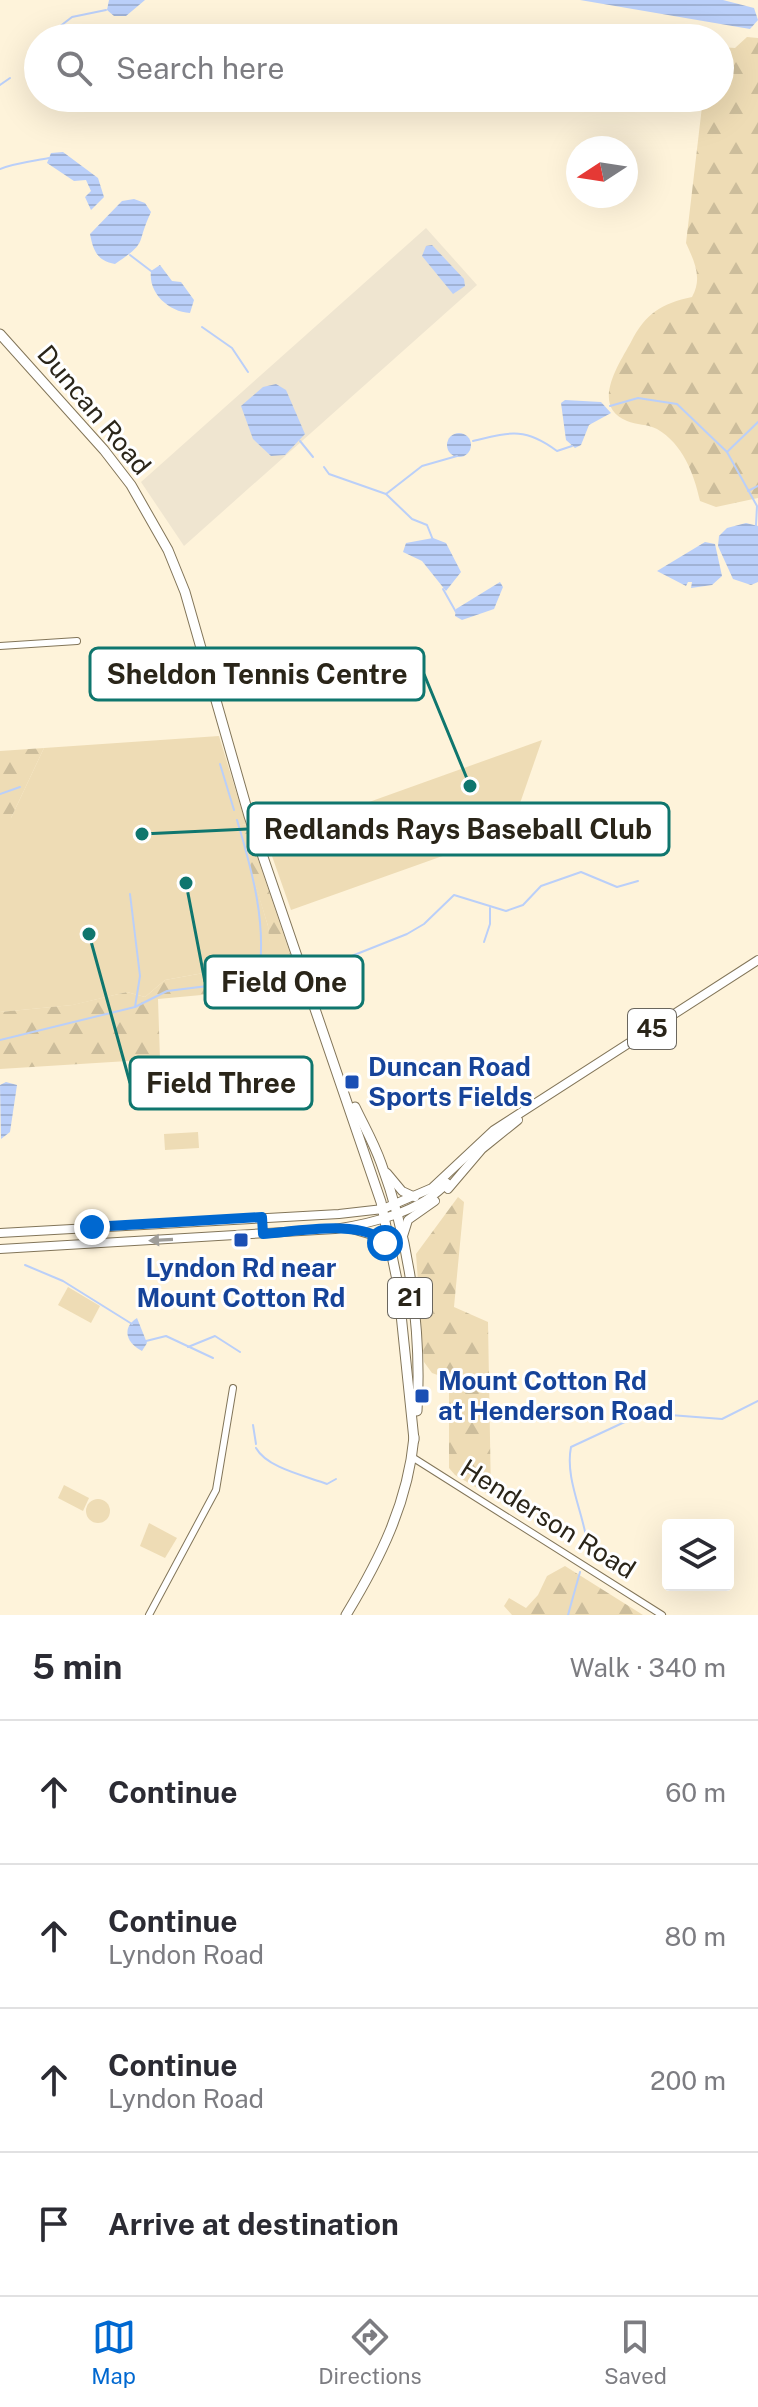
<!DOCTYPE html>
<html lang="en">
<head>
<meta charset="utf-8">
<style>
  :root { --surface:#fff; --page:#f2f2f3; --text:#2b2b33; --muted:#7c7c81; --line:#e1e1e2; --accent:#0068d0 }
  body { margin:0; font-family:"Public Sans",sans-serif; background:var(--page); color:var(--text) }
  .controls { position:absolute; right:24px; bottom:24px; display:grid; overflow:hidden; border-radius:8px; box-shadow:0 8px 32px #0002 }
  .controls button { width:72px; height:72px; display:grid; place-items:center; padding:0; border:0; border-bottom:2px solid var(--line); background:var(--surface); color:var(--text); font:40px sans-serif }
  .compass { position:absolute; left:566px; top:136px; width:72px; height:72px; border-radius:50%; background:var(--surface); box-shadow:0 8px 32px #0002; rotate:258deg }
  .stop { position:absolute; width:24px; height:24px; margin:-18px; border:6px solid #0068d0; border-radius:50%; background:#fff }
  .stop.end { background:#0068d0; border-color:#fff; box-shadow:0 2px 8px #0008 }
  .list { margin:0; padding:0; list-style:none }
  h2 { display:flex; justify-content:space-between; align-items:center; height:104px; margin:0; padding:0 32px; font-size:34px }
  h2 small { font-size:26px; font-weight:400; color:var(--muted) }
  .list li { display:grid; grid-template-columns:52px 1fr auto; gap:24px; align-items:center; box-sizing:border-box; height:144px; padding:0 32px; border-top:2px solid var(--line) }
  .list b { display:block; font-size:30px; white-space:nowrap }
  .list p { margin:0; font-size:26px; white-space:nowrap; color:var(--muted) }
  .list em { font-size:26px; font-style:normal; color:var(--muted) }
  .icon { flex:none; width:44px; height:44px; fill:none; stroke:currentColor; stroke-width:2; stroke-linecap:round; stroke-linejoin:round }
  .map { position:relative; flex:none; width:758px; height:1615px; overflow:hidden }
  .search { position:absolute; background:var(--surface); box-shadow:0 8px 32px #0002; left:24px; right:24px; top:24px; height:88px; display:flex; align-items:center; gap:20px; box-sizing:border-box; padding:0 28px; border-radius:44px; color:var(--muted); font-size:30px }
  .sheet { height:680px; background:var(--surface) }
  nav { display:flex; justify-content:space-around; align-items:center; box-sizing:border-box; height:112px; border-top:2px solid var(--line); background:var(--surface); font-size:22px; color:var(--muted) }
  nav a { display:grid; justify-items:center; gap:4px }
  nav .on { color:var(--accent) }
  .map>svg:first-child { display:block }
  .commercial { fill:#efe5d0 }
  .grass { fill:#eedcb5 }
  .forest { fill:url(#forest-firs) }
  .water { fill:url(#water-rules) }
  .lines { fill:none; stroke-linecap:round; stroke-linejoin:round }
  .stream { stroke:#bacff9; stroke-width:2 }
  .minor-casing { stroke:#827559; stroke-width:8 }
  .major-casing { stroke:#827559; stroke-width:10 }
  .highway-casing { stroke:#827559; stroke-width:11 }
  .minor { stroke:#fff; stroke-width:6 }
  .major { stroke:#fff; stroke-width:8 }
  .highway { stroke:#fff; stroke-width:9 }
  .oneway { fill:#9f9d98 }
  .route { stroke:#0068d0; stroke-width:10 }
  .transit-dot { fill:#1a4fb4; stroke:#fff; stroke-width:3 }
  .labels { text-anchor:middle; stroke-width:6; stroke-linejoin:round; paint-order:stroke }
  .shield { fill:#fff; stroke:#6a665e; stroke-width:2 }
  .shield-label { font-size:24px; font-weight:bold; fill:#2a2519 }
  .street-label { font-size:26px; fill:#2a2519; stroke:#fff }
  .transit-label { font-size:26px; font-weight:bold; fill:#164399; stroke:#fff; text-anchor:start }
  .leader { fill:none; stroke:#0f766e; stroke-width:3 }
  .callout-dot { fill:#0f766e; stroke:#fff; stroke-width:3 }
  .callout { fill:#fff; stroke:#0f766e; stroke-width:3 }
  .callout-label { font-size:28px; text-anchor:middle; font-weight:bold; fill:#2a2519 }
</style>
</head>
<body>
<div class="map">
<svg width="758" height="1615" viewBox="0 0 758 1615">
  <defs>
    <pattern id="forest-firs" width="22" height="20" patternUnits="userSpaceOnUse" patternTransform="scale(2)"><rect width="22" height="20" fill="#eedcb5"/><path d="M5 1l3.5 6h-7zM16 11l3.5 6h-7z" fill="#ccbd9b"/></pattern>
    <pattern id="water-rules" width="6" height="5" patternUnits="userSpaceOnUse" patternTransform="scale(2)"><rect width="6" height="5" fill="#bacff9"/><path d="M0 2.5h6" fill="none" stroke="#a0b2d5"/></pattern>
  </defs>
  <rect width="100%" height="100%" fill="#fef3da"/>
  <path class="commercial" d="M 426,228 L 477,285 L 184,546 L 141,482 Z"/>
  <g class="grass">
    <path d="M 219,736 L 246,824 L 238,826 L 268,926 L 271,950 L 253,964 L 165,980 L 145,997 L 127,992 L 73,1005 L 0,1012 L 0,818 L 11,818 L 44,748 Z"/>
    <path d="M 542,740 L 510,832 L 291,910 L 266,839 Z"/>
    <path d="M 198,1132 L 199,1148 L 165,1150 L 164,1134 Z"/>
    <path d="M 68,1287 L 100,1306 L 91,1323 L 58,1305 Z"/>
    <path d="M 64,1485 L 89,1498 L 83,1511 L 58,1498 Z"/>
    <circle cx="98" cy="1511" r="12"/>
    <path d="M 149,1523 L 177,1538 L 165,1558 L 140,1546 Z"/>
  </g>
  <g class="forest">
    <path d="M 747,37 L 758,38 L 758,498 L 716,507 L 700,501 C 694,474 683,444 657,429 C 648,424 636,425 627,421 C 590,406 619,364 631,342 C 645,314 662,303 692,297 C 703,278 694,261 686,243 L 703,98 L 720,98 L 720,47 L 735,48 Z"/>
    <path d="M 44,748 L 11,818 L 0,818 L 0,751 Z"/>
    <path d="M 246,824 L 301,986 L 158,999 L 160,1059 L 0,1069 L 0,1012 L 72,1005 L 127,992 L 145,997 L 165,980 L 253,964 L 270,950 L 268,926 L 237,826 Z"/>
    <path d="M 458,1197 L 464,1202 L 454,1307 L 488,1322 L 491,1496 L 455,1475 L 449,1468 L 449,1379 L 432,1373 L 424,1362 L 416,1254 Z"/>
    <path d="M 565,1566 L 643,1615 L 512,1615 L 504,1606 L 509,1598 L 526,1608 L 538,1595 L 547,1576 Z"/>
  </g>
  <g class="water">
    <path d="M 109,0 L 145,0 L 126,16 L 114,16 L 107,10 Z"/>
    <path d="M 580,0 L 723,0 L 754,8 L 758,20 L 750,29 Z"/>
    <path d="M 63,152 L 98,178 L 104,197 L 91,210 L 85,197 L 91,191 L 86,180 L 74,181 L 47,163 L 51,153 Z"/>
    <path d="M 134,199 L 145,203 L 151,212 C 135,246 149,241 115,264 C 97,261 93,250 90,234 L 122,201 Z"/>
    <path d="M 432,245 L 464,279 L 465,286 L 453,294 L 422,256 L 426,246 Z"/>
    <path d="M 160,265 L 172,281 L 181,282 L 194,300 L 190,313 C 169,312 148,293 151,271 Z"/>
    <path d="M 276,384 L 286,390 L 305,434 L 285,455 L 271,456 L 253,439 L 241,406 L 263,387 Z"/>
    <path d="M 565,400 L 601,402 L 611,413 L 589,425 L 581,445 L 575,448 L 566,440 L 561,403 Z"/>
    <circle cx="459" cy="445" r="12"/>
    <path d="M 746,523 L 758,526 L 758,582 L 751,585 L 733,579 L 718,546 L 719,536 L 727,528 Z"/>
    <path d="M 433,538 L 446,543 L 461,572 L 446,591 L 422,561 L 403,552 L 406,543 Z"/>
    <path d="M 705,542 L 715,544 L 722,576 L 712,585 L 691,588 L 692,582 L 688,582 L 686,586 L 657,571 Z"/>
    <path d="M 500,582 L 503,587 L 494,609 L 462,620 L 455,616 L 456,609 Z"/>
    <path d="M 6,1082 L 17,1085 L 10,1132 L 1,1139 L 0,1085 Z"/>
    <path d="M 137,1318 L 147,1343 L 142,1351 C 128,1344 120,1329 137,1318 Z"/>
  </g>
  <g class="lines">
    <g class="stream">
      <path d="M 45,38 L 72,17 L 106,10"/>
      <path d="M 0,85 L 10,78"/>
      <path d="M 0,169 C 15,163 34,161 49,158"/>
      <path d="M 130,255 L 151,271"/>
      <path d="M 202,327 L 232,348 L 248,372"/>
      <path d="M 610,406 L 638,398 L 677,404 L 727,452 L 757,506 L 756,525"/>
      <path d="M 300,441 L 313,457"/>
      <path d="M 473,441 C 510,432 525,427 557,451 L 572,446"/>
      <path d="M 727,452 L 758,422"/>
      <path d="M 324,467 L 329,474 L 386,494 L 412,519 L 427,525 L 433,540"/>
      <path d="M 748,491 L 758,486"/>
      <path d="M 386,494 L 422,466 L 457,456"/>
      <path d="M 443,589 L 456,612"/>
      <path d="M 220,764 L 234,810"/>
      <path d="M 0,794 L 20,787"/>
      <path d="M 237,820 C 252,870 268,927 258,979"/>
      <path d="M 130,894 L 140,976 L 135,1007"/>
      <path d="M 484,942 L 490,924 L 490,908"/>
      <path d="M 319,969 L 407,934 L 424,924 L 454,895 L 506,911 L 523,905 L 541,886 L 581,872 L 617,887 L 638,881"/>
      <path d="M 0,1040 L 135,1007 L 167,991 L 298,975"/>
      <path d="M 25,1265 L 63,1281 L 132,1324"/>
      <path d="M 146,1341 L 166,1336 L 213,1358"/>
      <path d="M 188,1347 L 215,1336 L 240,1352"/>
      <path d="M 253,1425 L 256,1444"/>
      <path d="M 256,1448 C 267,1468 306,1476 327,1484 L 336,1479"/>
      <path d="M 588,1556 C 588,1520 564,1482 571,1447 L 644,1413 L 722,1419 L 758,1401"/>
      <path d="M 568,1615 L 580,1572"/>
    </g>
    <defs>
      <g id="minor">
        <path d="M 0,646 L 77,641"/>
        <path d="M 412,1457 L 662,1615"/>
        <path d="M 149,1615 L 216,1490 L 233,1388"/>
      </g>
      <g id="major">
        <path d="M 387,1173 L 402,1191 L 415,1197"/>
        <path d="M 448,1189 L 482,1149 L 518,1120"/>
        <path d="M 352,1229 L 379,1237 L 388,1252"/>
        <path d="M 0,1233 L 339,1214 L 383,1209 L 432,1188 L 494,1130 L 758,960"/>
        <path d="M 403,1236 L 408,1220 L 435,1201"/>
        <path d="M 0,1249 L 335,1229 C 373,1223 420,1212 447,1183"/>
      </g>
      <g id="highway">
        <path d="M 0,334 L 104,450 L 131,485 L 168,550 L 185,592 L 249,816 L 381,1202 L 398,1285 L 414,1440"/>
        <path d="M 355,1107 C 364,1126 374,1143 381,1163 C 409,1238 422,1331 417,1411"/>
        <path d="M 346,1615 C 380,1559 408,1503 414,1437"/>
      </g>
    </defs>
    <use href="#minor" class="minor-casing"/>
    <use href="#major" class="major-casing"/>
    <use href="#highway" class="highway-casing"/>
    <use href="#minor" class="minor"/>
    <use href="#major" class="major"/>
    <use href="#highway" class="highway"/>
  </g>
  <defs><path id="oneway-solid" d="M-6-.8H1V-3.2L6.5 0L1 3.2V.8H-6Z" transform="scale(2)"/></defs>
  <use class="oneway" href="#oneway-solid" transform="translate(161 1240) rotate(177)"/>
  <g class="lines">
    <path class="route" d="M 92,1227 L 262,1217 L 263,1234 C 294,1232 364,1218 385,1243"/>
  </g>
  <g class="transit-dot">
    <rect x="344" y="1074" width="16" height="16" rx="4"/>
    <rect x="233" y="1232" width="16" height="16" rx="4"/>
    <rect x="414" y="1388" width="16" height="16" rx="4"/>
  </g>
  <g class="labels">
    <g class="shield">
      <rect x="628" y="1009" width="48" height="40" rx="6"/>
      <rect x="388" y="1278" width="44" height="40" rx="6"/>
    </g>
    <g class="shield-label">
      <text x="652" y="1037">45</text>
      <text x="410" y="1306">21</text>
    </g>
    <g class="street-label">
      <text transform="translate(94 410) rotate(50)" y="9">Duncan Road</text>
      <text transform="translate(548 1519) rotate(32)" y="9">Henderson Road</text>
    </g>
    <g class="transit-label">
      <text x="368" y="1076">Duncan Road<tspan x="368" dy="30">Sports Fields</tspan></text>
      <text x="241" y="1277" text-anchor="middle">Lyndon Rd near<tspan x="241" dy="30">Mount Cotton Rd</tspan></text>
      <text x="438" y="1390">Mount Cotton Rd<tspan x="438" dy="30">at Henderson Road</tspan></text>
    </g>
  </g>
  <path class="leader" d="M470 786L424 674M142 834L248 829M186 883L205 982M89 934L130 1083"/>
  <g class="callout-dot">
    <circle cx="470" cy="786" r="8"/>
    <circle cx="142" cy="834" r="8"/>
    <circle cx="186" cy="883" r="8"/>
    <circle cx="89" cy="934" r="8"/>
  </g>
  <g class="callout">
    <rect x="90" y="648" width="334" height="52" rx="8"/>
    <rect x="248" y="803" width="421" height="52" rx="8"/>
    <rect x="205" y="956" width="158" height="52" rx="8"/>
    <rect x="130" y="1057" width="182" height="52" rx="8"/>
  </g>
  <g class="callout-label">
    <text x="257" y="684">Sheldon Tennis Centre</text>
    <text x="458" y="839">Redlands Rays Baseball Club</text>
    <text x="284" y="992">Field One</text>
    <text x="221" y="1093">Field Three</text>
  </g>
</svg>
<div class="controls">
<button><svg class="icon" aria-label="layers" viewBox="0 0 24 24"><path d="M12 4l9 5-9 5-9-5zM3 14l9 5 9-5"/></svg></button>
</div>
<svg class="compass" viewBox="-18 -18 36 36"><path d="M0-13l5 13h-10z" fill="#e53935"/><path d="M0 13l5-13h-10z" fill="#7c7c81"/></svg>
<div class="stop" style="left:385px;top:1243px"></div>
<div class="stop end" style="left:92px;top:1227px"></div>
<div class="search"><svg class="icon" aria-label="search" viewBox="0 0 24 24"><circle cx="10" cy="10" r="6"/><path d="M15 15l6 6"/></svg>Search here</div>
</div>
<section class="sheet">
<h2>5 min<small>Walk · 340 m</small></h2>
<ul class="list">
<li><svg class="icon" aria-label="ahead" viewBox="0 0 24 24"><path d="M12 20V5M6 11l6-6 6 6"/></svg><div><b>Continue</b></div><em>60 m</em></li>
<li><svg class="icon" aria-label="ahead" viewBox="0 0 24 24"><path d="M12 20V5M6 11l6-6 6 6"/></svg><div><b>Continue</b><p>Lyndon Road</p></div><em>80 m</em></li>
<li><svg class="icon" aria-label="ahead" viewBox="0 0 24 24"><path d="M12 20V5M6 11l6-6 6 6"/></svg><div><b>Continue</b><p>Lyndon Road</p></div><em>200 m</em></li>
<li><svg class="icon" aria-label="arrive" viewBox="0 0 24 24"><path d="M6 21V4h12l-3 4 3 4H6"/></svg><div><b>Arrive at destination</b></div></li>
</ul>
</section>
<nav>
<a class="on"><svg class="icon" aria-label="map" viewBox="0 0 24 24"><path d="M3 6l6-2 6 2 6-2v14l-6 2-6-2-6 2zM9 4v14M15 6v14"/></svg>Map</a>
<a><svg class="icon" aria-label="directions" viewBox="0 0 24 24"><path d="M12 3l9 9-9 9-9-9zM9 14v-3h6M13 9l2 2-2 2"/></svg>Directions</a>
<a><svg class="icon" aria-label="saved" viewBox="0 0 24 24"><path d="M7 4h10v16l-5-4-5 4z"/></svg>Saved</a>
</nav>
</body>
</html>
